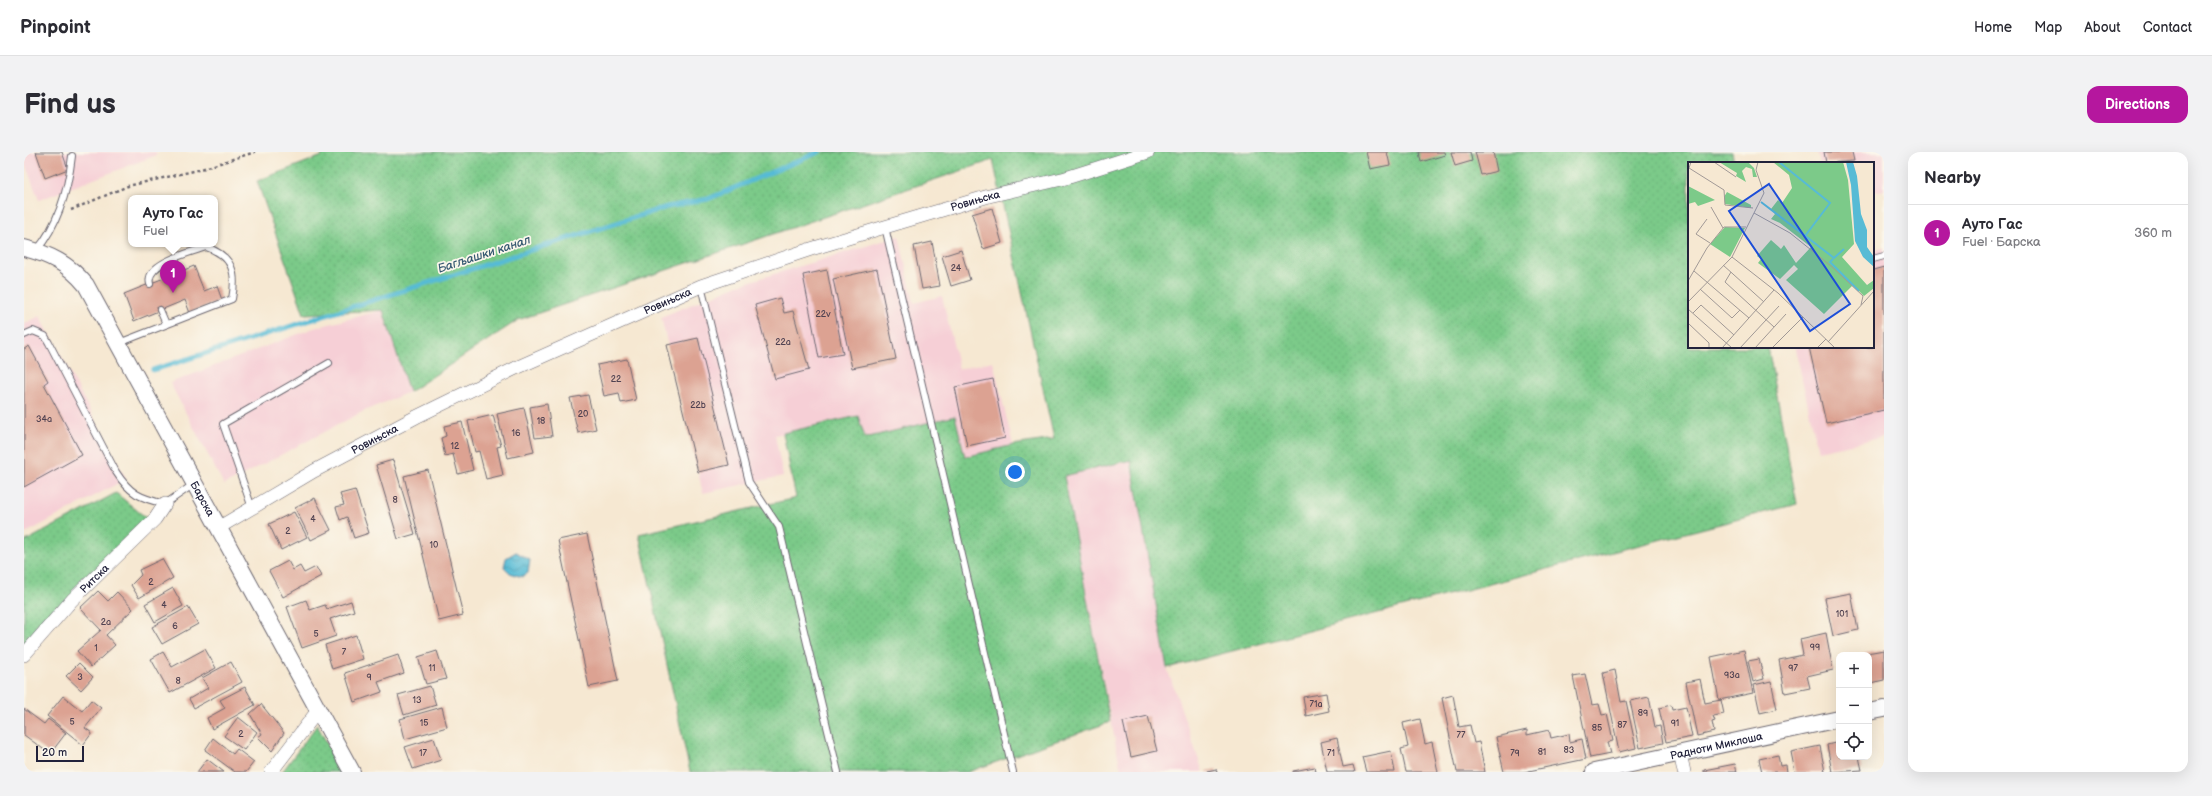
<!DOCTYPE html>
<html lang="en">
<head>
<meta charset="utf-8">
<style>
  :root { --surface:#fff; --page:#f2f2f3; --text:#2b2b33; --muted:#7c7c81; --line:#e1e1e2; --accent:#b5179e }
  body { margin:0; font-family:"Balsamiq Sans",sans-serif; background:var(--page); color:var(--text) }
  .controls { position:absolute; right:12px; bottom:12px; display:grid; overflow:hidden; border-radius:8px; box-shadow:0 4px 16px #0002 }
  .controls button { width:36px; height:36px; display:grid; place-items:center; padding:0; border:0; border-bottom:1px solid var(--line); background:var(--surface); color:var(--text); font:20px sans-serif }
  .scale { position:absolute; left:12px; bottom:10px; width:48px; box-sizing:border-box; padding-left:4px; border:2px solid #22223b; border-top:0; font-size:11px; line-height:14px; white-space:nowrap; color:#22223b; -webkit-text-stroke:3px #fbf7ec; paint-order:stroke }
  .you { position:absolute; left:991px; top:320px; width:14px; height:14px; margin:-10px; border:3px solid #fff; border-radius:50%; background:#1a73e8; box-shadow:0 0 0 6px #1a73e833 }
  .badge { display:grid; place-items:center; width:26px; height:26px; border-radius:50%; background:var(--accent); color:#fff; font-size:13px; font-weight:700 }
  .pin { position:absolute; translate:-50% -33px; filter:drop-shadow(0 1px 2px #0008) }
  .pin::after { content:''; position:absolute; top:21px; width:14px; height:12px; background:inherit; clip-path:polygon(0 0,100% 0,50% 100%) }
  .popup { position:absolute; left:104px; top:43px; width:90px; height:52px; box-sizing:border-box; display:grid; place-content:center; border-radius:8px; background:var(--surface); filter:drop-shadow(0 1px 3px #0005); font-size:13px; white-space:nowrap; color:var(--muted) }
  .popup b { font-size:15px; color:var(--text) }
  .popup::after { content:''; position:absolute; left:50%; top:100%; margin-left:-8px; border:8px solid transparent; border-top-color:var(--surface) }
  .list { margin:0; padding:0; list-style:none }
  h2 { display:flex; justify-content:space-between; align-items:center; height:52px; margin:0; padding:0 16px; font-size:17px }
  h2 small { font-size:13px; font-weight:400; color:var(--muted) }
  .list li { display:grid; grid-template-columns:26px 1fr auto; gap:12px; align-items:center; box-sizing:border-box; height:56px; padding:0 16px; border-top:1px solid var(--line) }
  .list b { display:block; font-size:15px; white-space:nowrap }
  .list p { margin:0; font-size:13px; white-space:nowrap; color:var(--muted) }
  .list em { font-size:13px; font-style:normal; color:var(--muted) }
  .icon { flex:none; width:22px; height:22px; fill:none; stroke:currentColor; stroke-width:2; stroke-linecap:round; stroke-linejoin:round }
  .map { position:relative; flex:none; width:1860px; height:620px; overflow:hidden; border-radius:12px }
  header { display:flex; align-items:center; gap:24px; box-sizing:border-box; height:56px; padding:0 20px; background:var(--surface); border-bottom:1px solid var(--line) }
  header strong { font-size:19px }
  nav { display:flex; gap:22px; margin-inline-start:auto; font-size:14px }
  .intro { display:flex; align-items:center; justify-content:space-between; box-sizing:border-box; height:96px; padding:0 24px }
  h1 { margin:0; font-size:28px }
  .button { padding:10px 18px; border-radius:12px; background:var(--accent); color:#fff; font-size:14px; font-weight:700 }
  main { display:flex; gap:24px; padding:0 24px }
  aside { flex:1; background:var(--surface); border-radius:12px; box-shadow:0 4px 16px #0002 }
  .map>svg:first-child { display:block }
  .built { fill:#f6cfd6 }
  .grass { fill:url(#grass-dots); stroke:#4f7662 }
  .water { fill:url(#water-waves); stroke:#3c6e88 }
  .lines { fill:none; stroke-linecap:round; stroke-linejoin:round }
  .stream { stroke:#57bbd5; stroke-width:5 }
  .building { fill:#dca292 }
  .service-casing { stroke:#6c6770; stroke-width:8 }
  .minor-casing { stroke:#6c6770; stroke-width:14 }
  .tertiary-casing { stroke:#6c6770; stroke-width:18 }
  .path { stroke:#6c6770; stroke-width:2.5; stroke-dasharray:3 3; stroke-linecap:butt }
  .service { stroke:#fff; stroke-width:6 }
  .minor { stroke:#fff; stroke-width:13 }
  .tertiary { stroke:#fff; stroke-width:16 }
  .labels { text-anchor:middle; stroke-width:3.5; stroke-linejoin:round; paint-order:stroke }
  .number-label { font-size:9px; fill:#504251 }
  .street-label { font-size:11px; fill:#22223b; stroke:#fbf7ec }
  .water-label { font-size:12px; font-style:italic; fill:#355871; stroke:#fbf7ec }
  .inset-river { fill:none; stroke:#57bbd5; stroke-width:2 }
  .inset-road { fill:none; stroke:#a19996; stroke-width:1 }
  .view { fill:#1d4ed8; fill-opacity:0.15; stroke:#1d4ed8; stroke-width:2 }
  .inset-edge { fill:none; stroke:#22223b; stroke-width:2 }
</style>
</head>
<body>
<header>
<strong>Pinpoint</strong>
<nav><a>Home</a><a>Map</a><a>About</a><a>Contact</a></nav>
</header>
<div class="intro"><h1>Find us</h1><a class="button">Directions</a></div>
<main>
<div class="map">
<svg width="1860" height="620" viewBox="0 0 1860 620">
  <defs>
    <pattern id="grass-dots" width="8" height="8" patternUnits="userSpaceOnUse"><rect width="8" height="8" fill="#7cca89"/><path d="M2 2h.1M6 6h.1" fill="none" stroke="#6bad77" stroke-width="1.8" stroke-linecap="round"/></pattern>
    <pattern id="water-waves" width="16" height="10" patternUnits="userSpaceOnUse"><rect width="16" height="10" fill="#57bbd5"/><path d="M0 5q4-4 8 0t8 0" fill="none" stroke="#4898ae"/></pattern>
  </defs>
  <rect width="100%" height="100%" fill="#fbf7ec"/>
  <filter id="ink" filterUnits="userSpaceOnUse"><feTurbulence type="fractalNoise" baseFrequency=".025" numOctaves="2"/><feDisplacementMap in="SourceGraphic" scale="8" xChannelSelector="R" yChannelSelector="G"/><feConvolveMatrix kernelMatrix="1 2 1 2 8 2 1 2 1" color-interpolation-filters="sRGB"/></filter>
  <filter id="wash" filterUnits="userSpaceOnUse"><feTurbulence type="fractalNoise" baseFrequency=".012" numOctaves="4" result="noise"/><feDisplacementMap in="SourceGraphic" scale="16" xChannelSelector="R" yChannelSelector="G"/><feGaussianBlur stdDeviation="0.9" result="paint"/><feColorMatrix in="noise" values="0 0 0 0 0 0 0 0 0 0 0 0 0 0 0 0 0 1.4 0 .05"/><feComposite in="paint" operator="in"/></filter>
  <g filter="url(#wash)">
    <rect width="100%" height="100%" fill="#f6e8d2"/>
    <g class="built">
      <path d="M 0,0 L 132,0 L 133,3 L 15,48 L 0,9 Z"/>
      <path d="M 1793,0 L 1860,0 L 1860,38 L 1849,40 L 1849,11 L 1796,11 Z"/>
      <path d="M 875,84 L 890,151 L 918,144 L 935,217 L 969,209 L 989,293 L 941,305 L 840,286 L 834,264 L 751,283 L 759,324 L 679,341 L 637,165 L 714,133 Z"/>
      <path d="M 1860,96 L 1860,285 L 1794,299 L 1771,195 L 1849,195 L 1849,98 Z"/>
      <path d="M 359,158 L 385,240 L 340,259 L 200,333 L 146,231 L 290,176 Z"/>
      <path d="M 16,164 L 102,327 L 0,382 L 0,172 Z"/>
      <path d="M 1107,308 L 1143,516 L 1179,620 L 1097,620 L 1040,324 Z"/>
    </g>
    <g class="grass">
      <path d="M 297,0 L 1708,0 L 1710,11 L 1665,11 L 1665,195 L 1744,195 L 1773,352 L 1143,516 L 1107,308 L 1040,324 L 1086,570 L 944,620 L 666,620 L 615,382 L 772,346 L 759,281 L 834,264 L 841,286 L 931,264 L 941,305 L 989,293 L 1030,287 L 969,8 L 494,168 L 385,240 L 359,158 L 280,162 L 233,29 L 298,4 Z"/>
      <path d="M 92,341 L 126,369 L 0,496 L 0,390 Z"/>
      <path d="M 293,573 L 319,620 L 258,620 Z"/>
    </g>
    <path class="water" d="M 492,400 L 506,408 L 504,421 L 498,425 L 486,421 L 480,415 L 482,406 Z"/>
    <g class="lines">
      <path class="stream" d="M 129,218 L 643,55 L 684,47 L 795,0"/>
    </g>
    <g id="blocks">
      <g class="building">
        <path d="M 12,0 L 38,0 L 44,17 L 21,26 Z"/>
        <path d="M 1342,0 L 1363,0 L 1366,13 L 1346,17 Z"/>
        <path d="M 1395,0 L 1420,0 L 1421,3 L 1397,10 Z"/>
        <path d="M 1427,0 L 1446,0 L 1448,9 L 1431,14 Z"/>
        <path d="M 1451,0 L 1469,0 L 1473,19 L 1457,23 Z"/>
        <path d="M 1800,0 L 1828,0 L 1830,9 L 1802,11 Z"/>
        <path d="M 968,56 L 978,91 L 959,97 L 948,62 Z"/>
        <path d="M 908,90 L 916,134 L 898,137 L 890,94 Z"/>
        <path d="M 937,98 L 946,128 L 927,134 L 918,104 Z"/>
        <path d="M 170,114 L 180,139 L 193,134 L 198,148 L 166,161 L 161,148 L 110,169 L 100,142 Z"/>
        <path d="M 1860,115 L 1860,258 L 1802,271 L 1785,195 L 1849,195 L 1849,118 Z"/>
        <path d="M 853,117 L 872,207 L 828,216 L 809,127 Z"/>
        <path d="M 803,118 L 819,202 L 795,206 L 779,123 Z"/>
        <path d="M 756,146 L 760,161 L 769,159 L 785,218 L 751,227 L 731,153 Z"/>
        <path d="M 674,186 L 705,313 L 674,320 L 643,193 Z"/>
        <path d="M 5,194 L 24,229 L 20,232 L 58,303 L 0,335 L 0,197 Z"/>
        <path d="M 603,207 L 612,248 L 597,251 L 595,241 L 580,244 L 573,213 Z"/>
        <path d="M 969,227 L 981,286 L 943,294 L 931,235 Z"/>
        <path d="M 564,243 L 572,277 L 554,281 L 546,246 Z"/>
        <path d="M 523,252 L 528,284 L 511,286 L 506,255 Z"/>
        <path d="M 500,256 L 510,300 L 484,306 L 473,262 Z"/>
        <path d="M 469,263 L 477,294 L 473,295 L 479,323 L 462,327 L 455,299 L 451,300 L 444,269 Z"/>
        <path d="M 438,270 L 449,318 L 434,322 L 429,302 L 421,304 L 417,286 L 422,284 L 420,274 Z"/>
        <path d="M 369,308 L 391,382 L 374,387 L 352,313 Z"/>
        <path d="M 404,318 L 439,463 L 415,469 L 380,324 Z"/>
        <path d="M 331,338 L 345,381 L 330,386 L 323,365 L 316,368 L 312,355 L 320,353 L 316,342 Z"/>
        <path d="M 291,346 L 307,378 L 287,388 L 271,356 Z"/>
        <path d="M 270,360 L 283,385 L 257,398 L 245,372 Z"/>
        <path d="M 563,382 L 594,529 L 565,535 L 534,388 Z"/>
        <path d="M 138,407 L 149,426 L 115,446 L 107,433 L 117,423 L 115,418 Z"/>
        <path d="M 264,409 L 269,418 L 276,414 L 280,421 L 292,415 L 297,424 L 259,445 L 245,419 Z"/>
        <path d="M 149,436 L 159,454 L 131,470 L 121,452 Z"/>
        <path d="M 74,439 L 84,449 L 93,440 L 109,457 L 82,483 L 91,493 L 67,515 L 53,499 L 77,478 L 56,456 Z"/>
        <path d="M 1827,441 L 1834,478 L 1809,484 L 1801,446 Z"/>
        <path d="M 282,448 L 286,458 L 301,453 L 303,457 L 327,449 L 330,459 L 306,467 L 312,484 L 278,496 L 263,455 Z"/>
        <path d="M 164,455 L 174,472 L 138,492 L 128,475 Z"/>
        <path d="M 1802,481 L 1809,518 L 1783,524 L 1786,536 L 1761,541 L 1755,508 L 1779,503 L 1776,487 Z"/>
        <path d="M 332,483 L 339,507 L 308,517 L 301,493 Z"/>
        <path d="M 181,497 L 192,516 L 146,541 L 127,507 L 139,500 L 148,515 Z"/>
        <path d="M 1720,498 L 1729,541 L 1695,548 L 1687,505 Z"/>
        <path d="M 1860,498 L 1860,528 L 1846,531 L 1845,503 L 1837,502 Z"/>
        <path d="M 413,499 L 422,527 L 402,532 L 394,505 Z"/>
        <path d="M 374,503 L 380,521 L 354,530 L 358,540 L 330,550 L 321,521 Z"/>
        <path d="M 1735,507 L 1740,527 L 1729,530 L 1724,509 Z"/>
        <path d="M 207,510 L 218,530 L 170,556 L 165,547 L 184,536 L 178,526 Z"/>
        <path d="M 55,511 L 69,525 L 57,538 L 42,524 Z"/>
        <path d="M 1591,518 L 1597,550 L 1602,549 L 1612,596 L 1595,600 L 1579,521 Z"/>
        <path d="M 1561,522 L 1568,553 L 1575,552 L 1578,563 L 1583,562 L 1589,589 L 1583,590 L 1586,602 L 1566,606 L 1549,524 Z"/>
        <path d="M 1676,527 L 1681,551 L 1697,548 L 1700,562 L 1689,564 L 1691,569 L 1688,570 L 1690,580 L 1673,584 L 1662,530 Z"/>
        <path d="M 1747,529 L 1753,557 L 1736,561 L 1730,533 Z"/>
        <path d="M 406,534 L 412,553 L 380,563 L 374,543 Z"/>
        <path d="M 221,535 L 231,553 L 188,577 L 183,566 L 201,556 L 196,548 Z"/>
        <path d="M 1302,541 L 1305,559 L 1282,564 L 1279,545 Z"/>
        <path d="M 1429,543 L 1435,575 L 1446,573 L 1450,591 L 1455,590 L 1461,620 L 1433,620 L 1418,546 Z"/>
        <path d="M 39,544 L 58,559 L 67,548 L 77,556 L 61,576 L 68,581 L 59,593 L 23,564 Z"/>
        <path d="M 1625,545 L 1631,575 L 1636,574 L 1639,591 L 1616,596 L 1606,549 Z"/>
        <path d="M 237,552 L 260,581 L 248,599 L 234,585 L 238,582 L 226,562 Z"/>
        <path d="M 1647,553 L 1648,558 L 1662,555 L 1668,585 L 1642,590 L 1635,556 Z"/>
        <path d="M 418,555 L 423,575 L 381,587 L 376,567 Z"/>
        <path d="M 0,557 L 20,572 L 24,567 L 42,581 L 26,602 L 0,583 Z"/>
        <path d="M 1124,564 L 1133,599 L 1107,605 L 1099,570 Z"/>
        <path d="M 214,565 L 233,580 L 220,598 L 200,584 Z"/>
        <path d="M 1396,567 L 1401,592 L 1408,590 L 1414,620 L 1382,620 L 1377,597 L 1384,595 L 1379,571 Z"/>
        <path d="M 1503,578 L 1503,583 L 1525,578 L 1527,586 L 1545,582 L 1546,590 L 1558,587 L 1562,607 L 1500,620 L 1480,620 L 1472,585 Z"/>
        <path d="M 189,586 L 209,602 L 213,597 L 230,610 L 222,620 L 211,620 L 181,598 Z"/>
        <path d="M 410,586 L 417,608 L 389,617 L 381,595 Z"/>
        <path d="M 1313,586 L 1319,615 L 1329,613 L 1331,620 L 1303,620 L 1297,590 Z"/>
        <path d="M 1815,590 L 1815,605 L 1835,605 L 1838,618 L 1808,620 L 1803,593 Z"/>
        <path d="M 1796,594 L 1801,620 L 1771,620 L 1767,600 Z"/>
        <path d="M 1367,599 L 1371,620 L 1342,620 L 1338,605 Z"/>
        <path d="M 1754,603 L 1756,614 L 1762,613 L 1763,620 L 1738,620 L 1735,607 Z"/>
        <path d="M 183,607 L 200,620 L 173,620 Z"/>
        <path d="M 1711,612 L 1713,620 L 1680,620 L 1680,618 Z"/>
        <path d="M 1291,615 L 1292,620 L 1269,620 L 1269,619 Z"/>
        <path d="M 1192,617 L 1193,620 L 1183,620 L 1183,619 Z"/>
      </g>
    </g>
  </g>
  <g filter="url(#ink)">
    <use href="#blocks" fill-opacity="0" stroke="#6c6770" stroke-width="1"/>
    <g class="lines">
      <defs>
        <g id="service">
          <path d="M 861,75 L 989,620"/>
          <path d="M 13,98 C 35,71 44,39 48,4"/>
          <path d="M 1849,107 L 1860,104"/>
          <path d="M 677,134 L 725,330 L 755,375 L 814,620"/>
          <path d="M 136,158 L 142,172"/>
          <path d="M 0,183 L 9,179 L 21,184 L 25,191 L 92,320 C 106,342 116,346 141,352 L 170,332"/>
          <path d="M 95,191 L 208,147 C 213,121 209,104 182,95 C 168,100 120,111 126,132"/>
          <path d="M 228,356 L 199,272 L 305,211"/>
        </g>
        <g id="minor">
          <path id="s1" d="M 194,376 L 290,319 L 392,265 L 492,216 L 677,134 L 787,97 L 965,44 L 1042,26 L 1124,0"/>
          <path id="s2" d="M 0,503 L 48,448 L 131,367 L 141,352"/>
          <path d="M 1656,601 L 1660,620"/>
          <path d="M 247,620 L 295,557"/>
        </g>
        <g id="tertiary">
          <path id="s3" d="M 0,96 C 25,102 45,112 62,133 L 328,620"/>
          <path d="M 1845,560 L 1860,557"/>
          <path id="s4" d="M 1570,620 L 1815,567"/>
        </g>
      </defs>
      <use href="#service" class="service-casing"/>
      <use href="#minor" class="minor-casing"/>
      <use href="#tertiary" class="tertiary-casing"/>
      <path class="path" d="M 47,58 L 104,34 L 174,18 L 231,0"/>
      <use href="#service" class="service"/>
      <use href="#minor" class="minor"/>
      <use href="#tertiary" class="tertiary"/>
    </g>
  </g>
  <g class="labels">
    <g class="number-label">
      <text x="932" y="119">24</text>
      <text x="799" y="165">22v</text>
      <text x="759" y="193">22a</text>
      <text x="592" y="230">22</text>
      <text x="674" y="256">22b</text>
      <text x="559" y="265">20</text>
      <text x="20" y="270">34a</text>
      <text x="517" y="272">18</text>
      <text x="492" y="284">16</text>
      <text x="431" y="297">12</text>
      <text x="371" y="351">8</text>
      <text x="289" y="370">4</text>
      <text x="264" y="382">2</text>
      <text x="410" y="396">10</text>
      <text x="127" y="433">2</text>
      <text x="140" y="456">4</text>
      <text x="1818" y="465">101</text>
      <text x="82" y="473">2a</text>
      <text x="151" y="477">6</text>
      <text x="292" y="485">5</text>
      <text x="1791" y="498">99</text>
      <text x="72" y="499">1</text>
      <text x="320" y="503">7</text>
      <text x="408" y="519">11</text>
      <text x="1769" y="519">97</text>
      <text x="1708" y="526">93a</text>
      <text x="56" y="528">3</text>
      <text x="345" y="528">9</text>
      <text x="154" y="532">8</text>
      <text x="393" y="551">13</text>
      <text x="1292" y="555">71a</text>
      <text x="1619" y="564">89</text>
      <text x="48" y="573">5</text>
      <text x="400" y="574">15</text>
      <text x="1651" y="574">91</text>
      <text x="1598" y="576">87</text>
      <text x="1573" y="579">85</text>
      <text x="217" y="585">2</text>
      <text x="1437" y="586">77</text>
      <text x="1545" y="601">83</text>
      <text x="1518" y="603">81</text>
      <text x="399" y="604">17</text>
      <text x="1307" y="604">71</text>
      <text x="1491" y="604">79</text>
    </g>
    <g class="street-label">
      <text dy="4" stroke="none"><textPath href="#s1" startOffset="828">Ровињска</textPath></text>
      <text dy="4" stroke="none"><textPath href="#s1" startOffset="504">Ровињска</textPath></text>
      <text dy="4" stroke="none"><textPath href="#s1" startOffset="180">Ровињска</textPath></text>
      <text dy="4" stroke="none"><textPath href="#s3" startOffset="317">Барска</textPath></text>
      <text dy="4" stroke="none"><textPath href="#s2" startOffset="104">Ритска</textPath></text>
      <text dy="4" stroke="none"><textPath href="#s4" startOffset="125">Радноти Миклоша</textPath></text>
    </g>
    <g class="water-label">
      <text transform="translate(460 102) rotate(-18)" y="4">Багљашки канал</text>
    </g>
  </g>
  <g transform="translate(1664 10)">
    <rect width="186" height="186" fill="#f6e8d2"/>
    <path d="M 31,0 L 60,0 L 66,6 L 69,15 L 65,15 L 64,7 L 58,5 L 54,9 L 58,20 L 48,14 L 49,11 ZM 85,0 L 155,0 L 160,18 L 166,82 L 154,95 L 179,123 L 186,118 L 186,126 L 176,134 L 165,123 L 136,152 L 98,118 L 110,107 L 106,103 L 92,117 L 70,101 L 73,97 L 69,94 L 83,78 L 93,87 L 96,83 L 108,101 L 123,85 L 92,61 L 83,57 L 87,52 L 83,47 L 90,38 L 94,41 L 104,26 L 101,13 ZM 0,24 L 27,38 L 10,44 L 7,40 L 0,42 ZM 39,30 L 63,43 L 63,46 L 37,42 L 36,35 ZM 37,65 L 57,66 L 42,95 L 22,82 Z" fill="#7cca89"/>
    <path d="M 158,0 L 165,0 L 169,14 L 173,52 L 179,68 L 179,85 L 186,95 L 186,105 L 175,95 L 167,79 L 163,23 Z" fill="#57bbd5"/>
    <path class="inset-river" d="M 91,0 L 142,41 L 117,74M 73,40 L 146,96 L 156,87M 145,97 L 142,100 L 171,129"/>
    <path class="inset-road" d="M 3,0 L 1,6 L 36,28 L 37,43 L 65,46M 26,0 L 48,15M 23,45 L 35,66M 66,51 L 102,71 L 143,104 L 175,134 L 173,143M 19,57 L 8,72 L 22,81M 44,95 L 90,131 L 147,186M 44,95 L 76,31 L 68,8 L 70,0M 35,103 L 76,140M 6,109 L 61,156M 43,110 L 37,120 L 86,165M 0,119 L 19,86 L 36,65 L 58,65M 12,127 L 44,156 L 52,148M 0,140 L 44,95M 0,147 L 44,186M 5,151 L 13,143 L 46,173M 0,161 L 21,181 L 21,186M 140,180 L 186,129M 34,186 L 86,128M 52,186 L 91,144M 67,186 L 98,152M 84,186 L 115,155M 129,186 L 138,177"/>
    <path class="view" d="M 81,22 L 162,142 L 122,169 L 41,49 Z"/>
    <rect width="186" height="186" class="inset-edge"/>
  </g>
</svg>
<div class="controls">
<button>+</button>
<button>−</button>
<button><svg class="icon" aria-label="locate" viewBox="0 0 24 24"><circle cx="12" cy="12" r="6"/><path d="M12 2v4M12 18v4M2 12h4M18 12h4"/></svg></button>
</div>
<div class="scale">20 m</div>
<div class="you"></div>
<div class="pin badge" style="left:149px;top:141px">1</div>
<div class="popup"><b>Ауто Гас</b>Fuel</div>
</div>
<aside>
<h2>Nearby<small></small></h2>
<ul class="list">
<li><span class="badge">1</span><div><b>Ауто Гас</b><p>Fuel · Барска</p></div><em>360 m</em></li>
</ul>
</aside>
</main>
</body>
</html>
